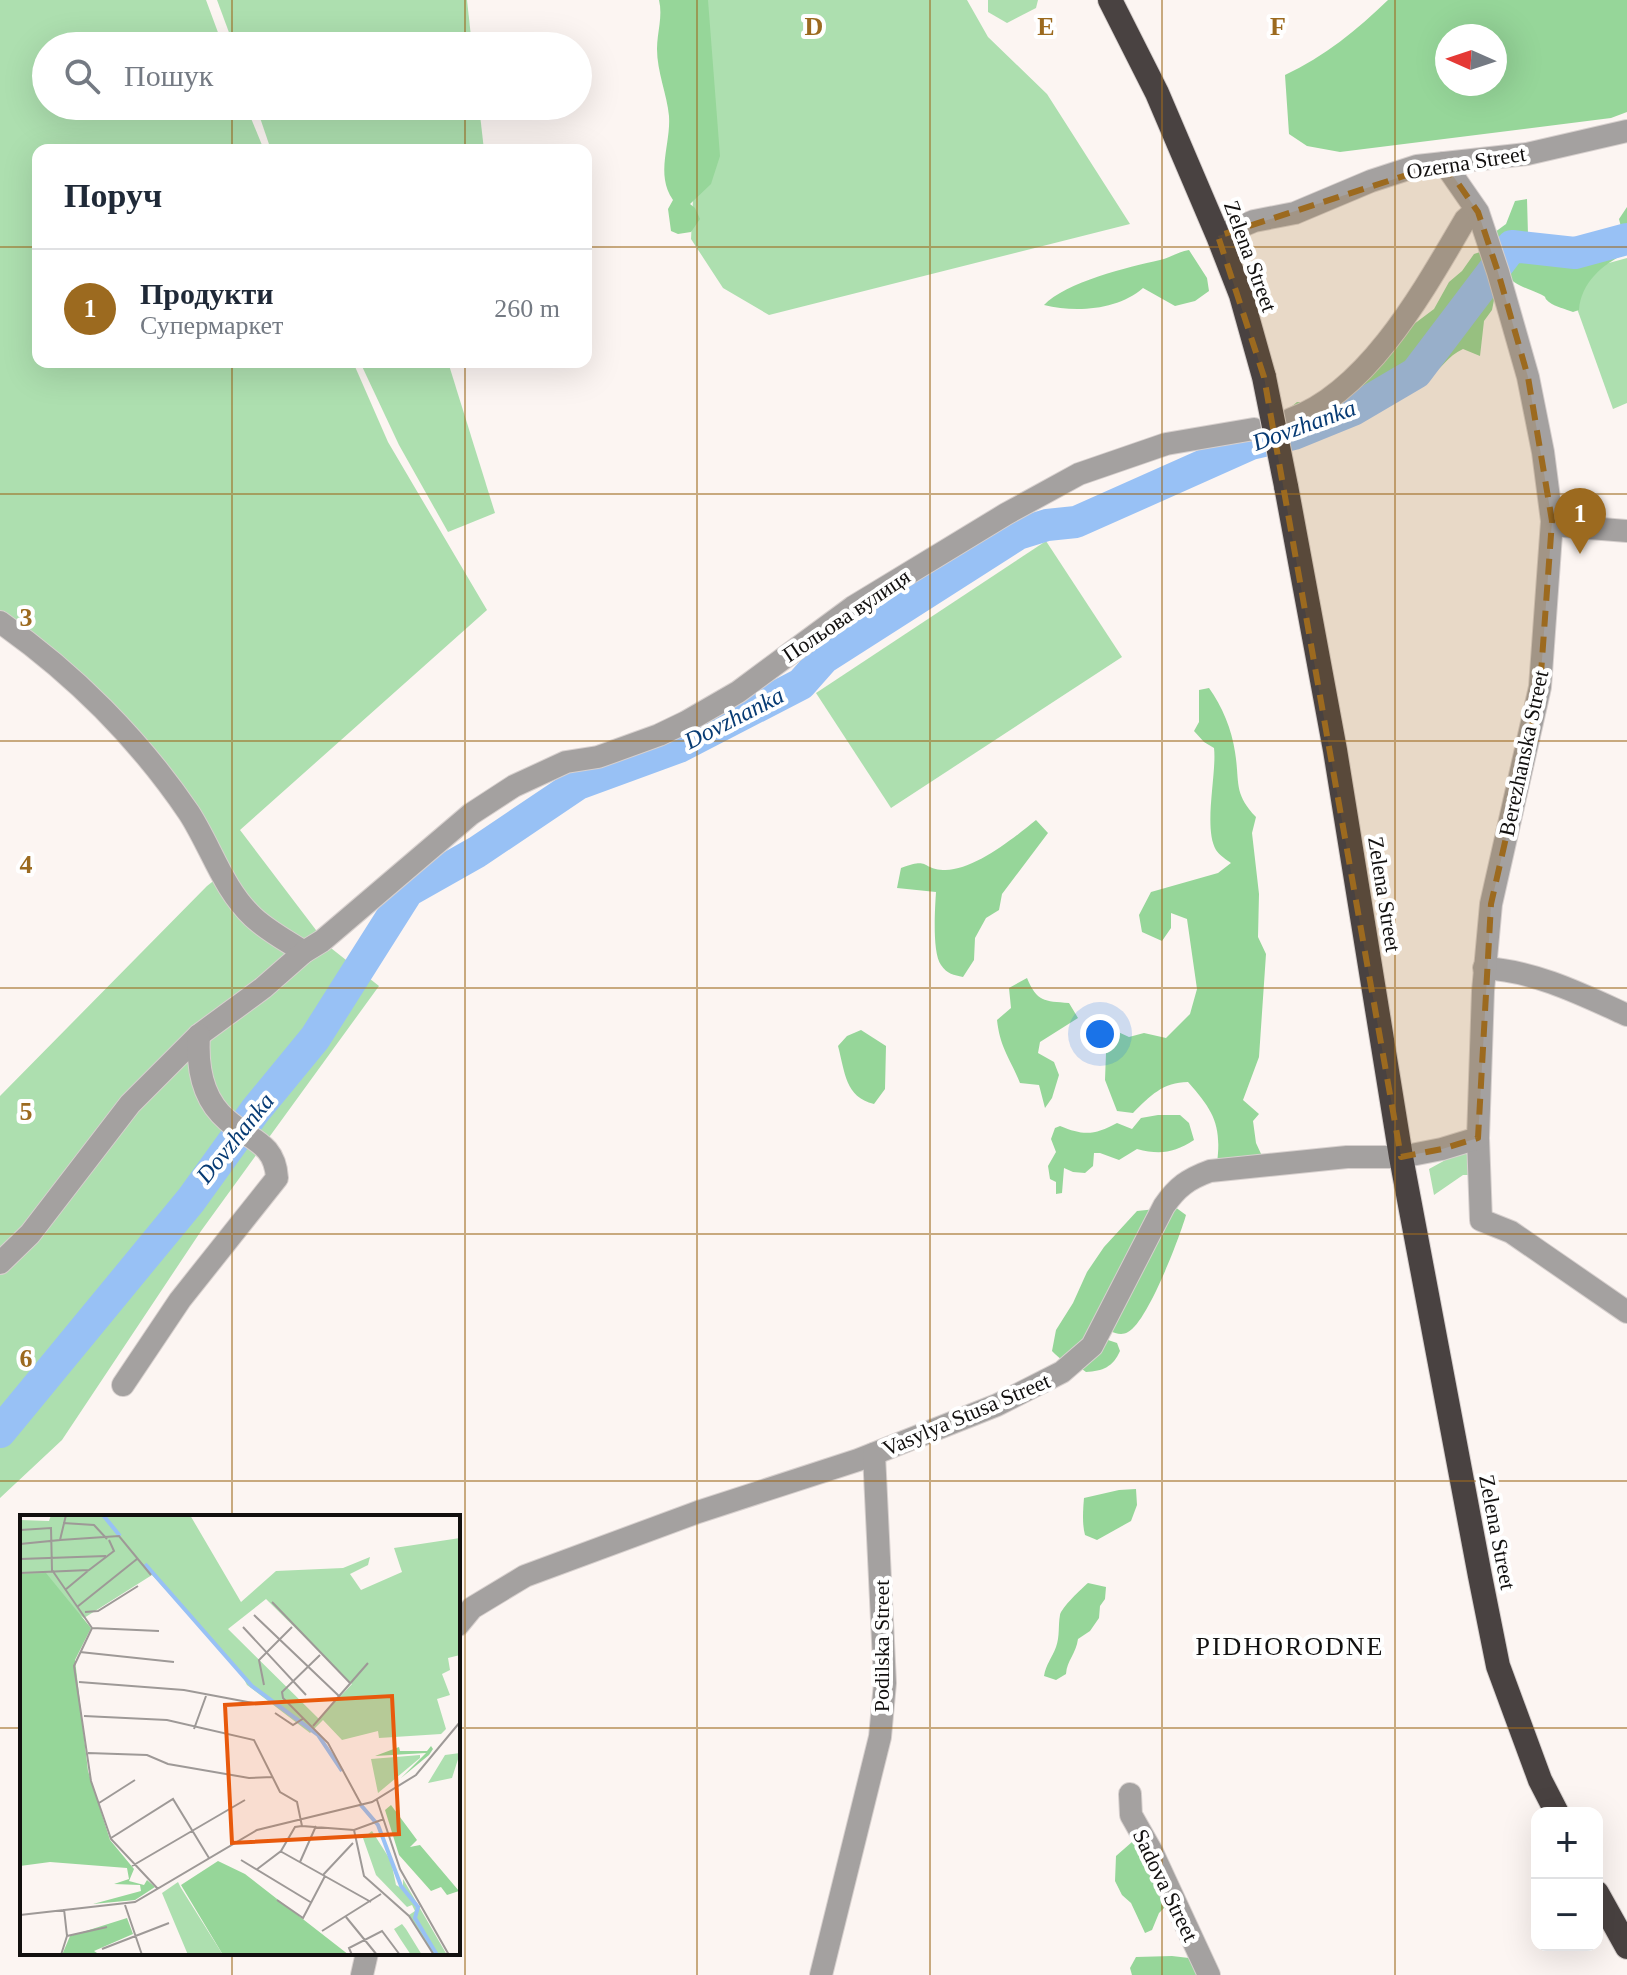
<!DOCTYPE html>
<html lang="uk">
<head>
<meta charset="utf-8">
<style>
  :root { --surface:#fff; --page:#f6f6f7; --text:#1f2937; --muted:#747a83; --line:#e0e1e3; --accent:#9c6a1f }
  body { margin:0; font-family:"Times New Roman",serif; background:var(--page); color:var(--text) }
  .controls { position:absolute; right:24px; bottom:24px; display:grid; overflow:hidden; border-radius:16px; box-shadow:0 8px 32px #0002 }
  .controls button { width:72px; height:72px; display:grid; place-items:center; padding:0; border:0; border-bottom:2px solid var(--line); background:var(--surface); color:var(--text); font:40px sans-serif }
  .compass { position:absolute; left:1435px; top:24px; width:72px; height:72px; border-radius:50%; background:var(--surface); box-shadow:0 8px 32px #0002; rotate:273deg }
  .you { position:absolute; left:1100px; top:1034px; width:28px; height:28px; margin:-20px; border:6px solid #fff; border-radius:50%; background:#1a73e8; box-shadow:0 0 0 12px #1a73e833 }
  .badge { display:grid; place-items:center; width:52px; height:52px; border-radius:50%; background:var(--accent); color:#fff; font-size:26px; font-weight:700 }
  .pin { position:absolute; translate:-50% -66px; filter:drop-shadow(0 2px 4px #0008) }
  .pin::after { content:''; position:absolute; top:42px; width:28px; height:24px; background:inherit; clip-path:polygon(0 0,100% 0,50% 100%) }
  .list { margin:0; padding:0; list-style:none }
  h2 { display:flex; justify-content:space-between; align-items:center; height:104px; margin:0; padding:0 32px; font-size:34px }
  h2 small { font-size:26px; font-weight:400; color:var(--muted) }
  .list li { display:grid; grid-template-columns:52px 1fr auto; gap:24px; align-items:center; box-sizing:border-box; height:120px; padding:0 32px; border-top:2px solid var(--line) }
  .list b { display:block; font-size:30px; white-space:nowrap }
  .list p { margin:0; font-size:26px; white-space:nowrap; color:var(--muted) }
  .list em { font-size:26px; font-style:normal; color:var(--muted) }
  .icon { flex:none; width:44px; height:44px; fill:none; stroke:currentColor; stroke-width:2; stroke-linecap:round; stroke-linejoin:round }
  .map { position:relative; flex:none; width:1627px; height:1975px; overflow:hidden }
  .search { position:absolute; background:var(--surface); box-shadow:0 8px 32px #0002; left:32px; top:32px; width:560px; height:88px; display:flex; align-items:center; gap:20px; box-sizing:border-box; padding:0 28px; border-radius:44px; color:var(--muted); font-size:30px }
  .panel { position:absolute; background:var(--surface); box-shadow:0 8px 32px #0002; left:32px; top:144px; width:560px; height:224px; border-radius:16px }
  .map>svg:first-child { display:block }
  .green { fill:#addfaf }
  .forest { fill:#96d699; fill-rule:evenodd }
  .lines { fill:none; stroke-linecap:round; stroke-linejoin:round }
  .river { stroke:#98c1f5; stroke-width:32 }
  .minor-casing { stroke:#d7d0ce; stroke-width:24 }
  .highway-casing { stroke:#d7d0ce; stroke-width:26 }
  .minor { stroke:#a4a1a0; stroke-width:22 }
  .highway { stroke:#494241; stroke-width:24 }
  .highway-bridge-casing { stroke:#d7d0ce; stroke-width:26; stroke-linecap:butt }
  .highway-bridge { stroke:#494241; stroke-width:24 }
  .marked { fill:#9c6a1f; fill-opacity:0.2; stroke:#9c6a1f; stroke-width:6; stroke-dasharray:16 10; stroke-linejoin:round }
  .grid { fill:none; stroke:#9c6a1f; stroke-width:2; stroke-opacity:0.55 }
  .labels { text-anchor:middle; stroke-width:8; stroke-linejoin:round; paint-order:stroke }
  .street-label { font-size:22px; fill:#12100f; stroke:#fff }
  .water-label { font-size:24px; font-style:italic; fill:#073b74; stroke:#fff }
  .quarter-label { font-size:26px; letter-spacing:2px; fill:#12100f; stroke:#fff }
  .inset-river { fill:none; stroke:#98c1f5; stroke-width:4 }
  .inset-road { fill:none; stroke:#9e9997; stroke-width:2 }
  .view { fill:#e8590c; fill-opacity:0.15; stroke:#e8590c; stroke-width:4 }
  .inset-edge { fill:none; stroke:#12100f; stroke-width:4 }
  .grid-label { font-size:26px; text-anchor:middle; font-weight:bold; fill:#9c6a1f; stroke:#fff; stroke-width:8; stroke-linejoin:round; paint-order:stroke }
</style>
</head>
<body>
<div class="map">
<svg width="1627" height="1975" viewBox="0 0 1627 1975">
  <rect width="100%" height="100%" fill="#fcf5f2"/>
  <g class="green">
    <path d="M 0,0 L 206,0 L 223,46 L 46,46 L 46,106 L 246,106 L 264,150 L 38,150 L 38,362 L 353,362 L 388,442 L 487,610 L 240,830 L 319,934 L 322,941 L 379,986 L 201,1231 L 62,1440 L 0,1498 L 0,1096 L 207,886 L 231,867 L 157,761 L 0,613 Z"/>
    <path d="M 217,0 L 467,0 L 472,46 L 234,46 Z"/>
    <path d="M 703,0 L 967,0 L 988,37 L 1047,94 L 1130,224 L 769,315 L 723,288 L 691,239 Z"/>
    <path d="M 988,0 L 1038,0 L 1036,8 L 1007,23 L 988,12 Z"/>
    <path d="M 256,106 L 479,106 L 484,150 L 271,150 Z"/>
    <path d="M 1627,258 L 1627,403 L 1613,409 L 1575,303 L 1598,266 Z"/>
    <path d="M 360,362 L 448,362 L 495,513 L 448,532 L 399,445 Z"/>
    <path d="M 1046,541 L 1122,657 L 891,808 L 816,693 Z"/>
    <path d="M 1460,1152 L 1469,1155 L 1469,1175 L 1463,1175 L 1434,1195 L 1429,1169 Z"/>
  </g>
  <g class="forest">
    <path d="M 659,0 L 708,0 L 720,156 L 711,184 L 690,204 L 695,208 L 700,219 L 691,232 L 678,234 L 671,231 L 668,209 L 673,200 C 655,174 671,144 669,116 C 667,94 657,72 657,49 C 657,32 663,17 659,0 Z"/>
    <path d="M 1388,0 L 1627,0 L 1627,112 L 1611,118 L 1340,152 L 1307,146 L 1289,134 L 1285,75 C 1324,57 1358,29 1388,0 ZM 1447,36 L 1495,36 L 1495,84 L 1447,84 Z"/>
    <path d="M 1527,199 L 1528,235 L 1543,240 L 1560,256 L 1577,245 L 1623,235 L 1619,219 L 1627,207 L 1627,253 C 1604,263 1581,282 1579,310 L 1573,312 C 1566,309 1555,307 1549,302 C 1541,295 1550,299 1540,294 C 1512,282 1504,283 1504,249 L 1491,235 L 1506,224 L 1515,201 Z"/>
    <path d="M 1189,250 L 1207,278 L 1209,291 L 1195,301 L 1175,306 L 1143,288 C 1118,310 1076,313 1044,305 C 1066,282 1128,267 1160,260 C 1169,258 1178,252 1189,250 Z"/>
    <path d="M 1483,251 L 1495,295 L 1492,310 L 1484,321 L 1480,356 L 1463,349 C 1447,356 1442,370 1427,377 L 1411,371 L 1402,375 L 1395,394 L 1365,409 C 1356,431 1333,434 1312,437 L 1296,426 L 1291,407 L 1297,402 L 1309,403 L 1434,309 L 1449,282 L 1462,271 L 1474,254 Z"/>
    <path d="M 1209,688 C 1222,706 1232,730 1235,752 C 1240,782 1233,793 1256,817 L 1252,833 L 1259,894 L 1258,937 L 1266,954 L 1259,1057 L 1243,1100 L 1259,1114 L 1253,1121 L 1256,1143 L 1262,1156 L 1217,1163 C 1222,1125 1213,1110 1188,1082 C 1163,1082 1150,1096 1133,1113 L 1117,1111 L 1105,1080 L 1106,1053 L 1101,1037 L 1116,1031 L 1129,1037 L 1144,1033 L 1166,1038 L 1190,1014 L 1197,989 L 1187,919 L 1171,913 L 1171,928 L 1162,941 L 1142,932 L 1139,915 L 1151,892 L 1218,873 L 1231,863 C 1227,860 1219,855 1216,850 C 1203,828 1217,773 1214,748 L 1204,742 L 1194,731 L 1199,722 L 1199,690 Z"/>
    <path d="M 1036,820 L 1048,833 L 1002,894 L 999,910 L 986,918 L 975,938 L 974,960 L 963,977 C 954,975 947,974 941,965 C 932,953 935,908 936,892 L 897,888 L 901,868 C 930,857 920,868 943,870 C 972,872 1014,838 1036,820 Z"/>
    <path d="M 1027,978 C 1037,1002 1044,1001 1069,1003 L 1078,1018 L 1040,1042 L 1038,1053 L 1054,1062 L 1059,1075 L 1052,1098 L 1045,1108 L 1039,1085 L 1020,1083 C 1010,1058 1000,1048 997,1020 L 1011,1008 L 1009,988 Z"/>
    <path d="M 861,1030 L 886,1046 L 885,1089 L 874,1104 C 845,1097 845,1072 838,1046 L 847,1036 Z"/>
    <path d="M 1158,1115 L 1180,1115 L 1189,1123 L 1194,1140 C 1174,1153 1160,1155 1137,1149 L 1119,1160 L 1100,1153 L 1094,1153 L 1093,1166 L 1085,1173 L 1073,1172 L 1064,1168 L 1062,1193 L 1056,1194 L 1056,1182 L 1050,1179 L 1048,1166 L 1056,1152 L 1051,1139 L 1055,1128 L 1060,1126 C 1084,1136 1095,1135 1117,1123 L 1132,1129 L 1141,1118 Z"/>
    <path d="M 1175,1207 L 1186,1215 C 1180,1237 1147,1323 1128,1332 C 1121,1336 1116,1333 1109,1331 L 1105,1339 L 1117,1343 L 1120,1351 C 1113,1367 1103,1371 1086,1372 C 1073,1361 1067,1367 1052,1351 L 1056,1330 L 1073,1303 L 1087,1272 L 1104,1247 L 1137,1211 Z"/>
    <path d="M 1136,1489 L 1137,1505 L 1131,1521 L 1097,1540 L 1085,1535 C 1082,1524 1083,1510 1084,1498 L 1119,1490 Z"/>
    <path d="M 1088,1583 L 1106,1587 L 1105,1599 L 1100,1606 L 1099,1618 L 1090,1631 L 1078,1639 C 1076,1654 1067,1660 1066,1674 L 1056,1680 L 1044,1676 C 1046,1664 1052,1658 1056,1647 C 1060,1636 1058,1626 1060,1615 C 1061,1608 1082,1588 1088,1583 Z"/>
    <path d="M 1146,1839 L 1171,1901 L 1159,1913 L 1152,1930 L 1145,1933 L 1131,1903 L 1122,1895 L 1115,1881 L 1116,1856 L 1132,1842 Z"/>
    <path d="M 1172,1956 L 1189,1958 L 1199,1975 L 1132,1975 L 1130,1968 L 1136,1957 Z"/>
  </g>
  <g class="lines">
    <path class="river" d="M 0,1432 L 191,1200 L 255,1111 L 315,1038 L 408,891 L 477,852 L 578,784 L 679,747 L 801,684 L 824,658 L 1018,534 L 1047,525 L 1076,522 L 1251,444 L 1294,434 L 1353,410 L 1416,373 L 1512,246 L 1575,253 L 1627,239"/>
    <defs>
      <g id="minor">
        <path d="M 1218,236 L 1254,221 L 1295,213 L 1371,181 L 1417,166 L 1527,154 L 1627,131"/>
        <path d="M 1291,419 C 1369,391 1425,288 1465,220 L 1476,210"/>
        <path d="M 1552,525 L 1627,531"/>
        <path d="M 0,622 C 73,673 139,739 189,813 C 211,847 223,889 253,917 C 268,931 287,941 304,952"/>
        <path d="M 1484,968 C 1535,971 1581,994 1627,1015"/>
        <path d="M 1478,1138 L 1481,1220 L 1511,1232 L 1627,1312"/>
        <path d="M 0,1263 L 30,1234 L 130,1104 L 199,1035 L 263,988 L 304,952 L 322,941 L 471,814 L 514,786 L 566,762 L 598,757 L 659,735 L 686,722 L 738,692 L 853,607 L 1006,514 L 1079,474 L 1166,444 L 1254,429"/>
        <path d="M 123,1385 L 180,1300 L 277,1178 C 275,1142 249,1140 227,1120 C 202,1099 197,1065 199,1035"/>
        <path d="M 458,1625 L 472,1608 L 525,1576 L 698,1512 L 858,1460 L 997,1405 L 1062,1372 L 1092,1346 L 1164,1206 C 1177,1187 1188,1179 1210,1171 L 1347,1157 L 1401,1157 L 1442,1149 L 1478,1138 L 1483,991 L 1491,904 L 1540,687 L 1552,521 L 1543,452 L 1528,377 L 1498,272 L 1478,212 L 1444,163"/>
        <path d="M 1130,1794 L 1131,1815 L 1152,1852 L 1209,1975"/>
        <path d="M 362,1975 L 367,1953"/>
        <path d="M 821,1975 L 880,1737 L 885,1683 L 874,1454"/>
      </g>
      <g id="highway">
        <path d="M 1110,0 L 1157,93 L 1218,236 L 1241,295 L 1264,377"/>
        <path d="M 1286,486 L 1335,750 L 1401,1157 L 1480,1576 L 1498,1666 L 1540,1780 L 1557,1813"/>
        <path d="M 1597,1893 L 1627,1947"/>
      </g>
    </defs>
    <use href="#minor" class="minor-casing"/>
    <use href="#highway" class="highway-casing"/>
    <use href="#minor" class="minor"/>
    <use href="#highway" class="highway"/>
    <defs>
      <path id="highway-bridge" d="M 1264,377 L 1286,486"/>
    </defs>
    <use href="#highway-bridge" class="highway-bridge-casing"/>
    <use href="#highway-bridge" class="highway-bridge"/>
  </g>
  <path class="marked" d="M 1444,163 L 1478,212 L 1498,272 L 1528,377 L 1552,521 L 1540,687 L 1491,904 L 1478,1138 L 1442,1149 L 1401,1157 L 1264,377 L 1218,236 Z"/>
  <path class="grid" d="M 232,0 L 232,46M 465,0 L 465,46M 697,0 L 697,1975M 930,0 L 930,1975M 1162,0 L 1162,1975M 1395,0 L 1395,1975M 232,106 L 232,150M 465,106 L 465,150M 0,247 L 38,247M 586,247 L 1627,247M 232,362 L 232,1517M 465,362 L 465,1975M 0,494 L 1627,494M 0,741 L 1627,741M 0,988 L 1627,988M 0,1234 L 1627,1234M 0,1481 L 1627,1481M 0,1728 L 22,1728M 458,1728 L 1627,1728M 232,1953 L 232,1975"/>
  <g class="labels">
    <g class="street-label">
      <text transform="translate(1466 162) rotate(-9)" y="8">Ozerna Street</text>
      <text transform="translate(1251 256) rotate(70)" y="8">Zelena Street</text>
      <text transform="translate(846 615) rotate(-34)" y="8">Польова вулиця</text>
      <text transform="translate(1523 753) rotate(-78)" y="8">Berezhanska Street</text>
      <text transform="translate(1385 894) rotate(81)" y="8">Zelena Street</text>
      <text transform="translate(966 1414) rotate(-23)" y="8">Vasylya Stusa Street</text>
      <text transform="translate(1498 1532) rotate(79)" y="8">Zelena Street</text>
      <text transform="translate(881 1646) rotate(-90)" y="8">Podilska Street</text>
      <text transform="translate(1166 1885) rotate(64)" y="8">Sadova Street</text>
    </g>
    <g class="water-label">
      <text transform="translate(1304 425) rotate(-20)" y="8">Dovzhanka</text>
      <text transform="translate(734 718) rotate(-27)" y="8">Dovzhanka</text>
      <text transform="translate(235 1138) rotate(-51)" y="8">Dovzhanka</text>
    </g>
    <g class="quarter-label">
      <text x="1290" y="1655">PIDHORODNE</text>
    </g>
  </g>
  <g transform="translate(20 1515)">
    <rect width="440" height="440" fill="#fcf5f2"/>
    <path d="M 31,0 L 170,0 L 221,87 L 256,56 L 323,53 L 350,42 L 348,50 L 330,59 L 341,75 L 382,57 L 374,33 L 440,23 L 440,140 L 428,143 L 430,155 L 422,159 L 430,180 L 417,184 L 426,214 L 421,219 L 359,223 L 358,216 L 322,225 L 303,205 L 290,218 L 227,170 L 218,153 L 132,60 L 64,103 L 0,59 L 0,5 L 29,6 ZM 246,84 L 332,169 L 299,204 L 208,114 ZM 440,238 L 432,263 L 408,268 L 425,240 ZM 400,240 L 400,243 L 358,278 L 351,244 ZM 352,316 L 371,346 L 376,370 L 383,374 L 383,364 L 427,440 L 414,440 L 389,400 L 395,396 L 392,390 L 387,392 L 356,360 L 343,323 ZM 158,367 L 161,373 L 203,440 L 168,440 L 142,378 ZM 382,409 L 386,414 L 402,440 L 391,440 L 381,425 L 374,414 Z" fill="#addfaf" fill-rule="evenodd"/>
    <path d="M 26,58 L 71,113 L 55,145 L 68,256 L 90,325 L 114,354 L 109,366 L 124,370 L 127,365 L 135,372 L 115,385 L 73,389 L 121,376 L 120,370 L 94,369 L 109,364 L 107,353 L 30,347 L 0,351 L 0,59 ZM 411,231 L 413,234 L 409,240 L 381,263 L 406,238 L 355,241 L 379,232 L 380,236 L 407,236 ZM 371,290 L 397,325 L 390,332 L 400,330 L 439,376 L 427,380 L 421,372 L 411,376 L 379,340 L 365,295 ZM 198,346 L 225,359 L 329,440 L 203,440 L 161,370 ZM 107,403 L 113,419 L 74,436 L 80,440 L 42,440 L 50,421 Z" fill="#96d699"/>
    <path class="inset-river" d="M 83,0 L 100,21M 125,49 L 232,171 L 298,220 L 322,256M 340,289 L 358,310 L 381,371 L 398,392 L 395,403 L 417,440"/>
    <path class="inset-road" d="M 43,8 L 74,10 L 87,24M 0,15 L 31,13 L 32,55 L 72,113 L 54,151 L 71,266 L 91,324 L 138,374M 40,25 L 99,21 L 131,60M 0,29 L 40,25 L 46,0M 0,44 L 86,41M 0,58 L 69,55 L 94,36 L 89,25M 45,75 L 69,55M 252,87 L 331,169M 57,92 L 117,44M 65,97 L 78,96 L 118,71M 234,100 L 320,182M 223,112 L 286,180M 72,113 L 139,116M 60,137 L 154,147M 300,140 L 262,177 L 263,183 L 308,228 L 341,289M 59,167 L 164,175 L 233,188M 244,170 L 239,145 L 272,112M 255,198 L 273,210 L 284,203M 64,201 L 147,205 L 234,225 L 260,277 L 277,287 L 282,311 L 334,315 L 364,304M 293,211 L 348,148M 174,214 L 186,181M 68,238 L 127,240 L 148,249 L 229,263 L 253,262M 357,285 L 380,354 L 429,440M 79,288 L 115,265M 334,315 L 344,361 L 389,401 L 414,440M 91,323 L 153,284 L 189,343M 260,336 L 351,387M 221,345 L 292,388M 280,347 L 296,311M 112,351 L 225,285M 236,355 L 261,336 L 275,312 L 282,311M 303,360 L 333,328M 257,385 L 283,403 L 305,361M 105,390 L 122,440M 0,400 L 115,387 L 237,315 L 352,287 L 396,260 L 440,207M 326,402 L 357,440M 302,416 L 361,379M 47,421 L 87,412M 82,434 L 149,408M 41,440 L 47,421 L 44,394M 332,440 L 329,433 L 362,416 L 380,440"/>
    <path class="view" d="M 372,181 L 379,319 L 212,328 L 205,190 Z"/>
    <rect width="440" height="440" class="inset-edge"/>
  </g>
  <g class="grid-label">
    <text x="814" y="35">D</text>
    <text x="1046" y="35">E</text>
    <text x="1278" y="35">F</text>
    <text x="26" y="626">3</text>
    <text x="26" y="873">4</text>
    <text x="26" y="1120">5</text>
    <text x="26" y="1367">6</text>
  </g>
</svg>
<div class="controls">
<button>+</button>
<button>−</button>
</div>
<svg class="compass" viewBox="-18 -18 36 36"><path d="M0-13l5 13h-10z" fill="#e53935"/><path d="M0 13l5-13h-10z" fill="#747a83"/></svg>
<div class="you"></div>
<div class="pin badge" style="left:1580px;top:554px">1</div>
<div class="search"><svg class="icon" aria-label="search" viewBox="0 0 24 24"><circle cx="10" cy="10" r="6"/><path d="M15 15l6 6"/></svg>Пошук</div>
<section class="panel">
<h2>Поруч<small></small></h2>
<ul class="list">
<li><span class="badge">1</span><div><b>Продукти</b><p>Супермаркет</p></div><em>260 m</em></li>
</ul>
</section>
</div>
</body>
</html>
